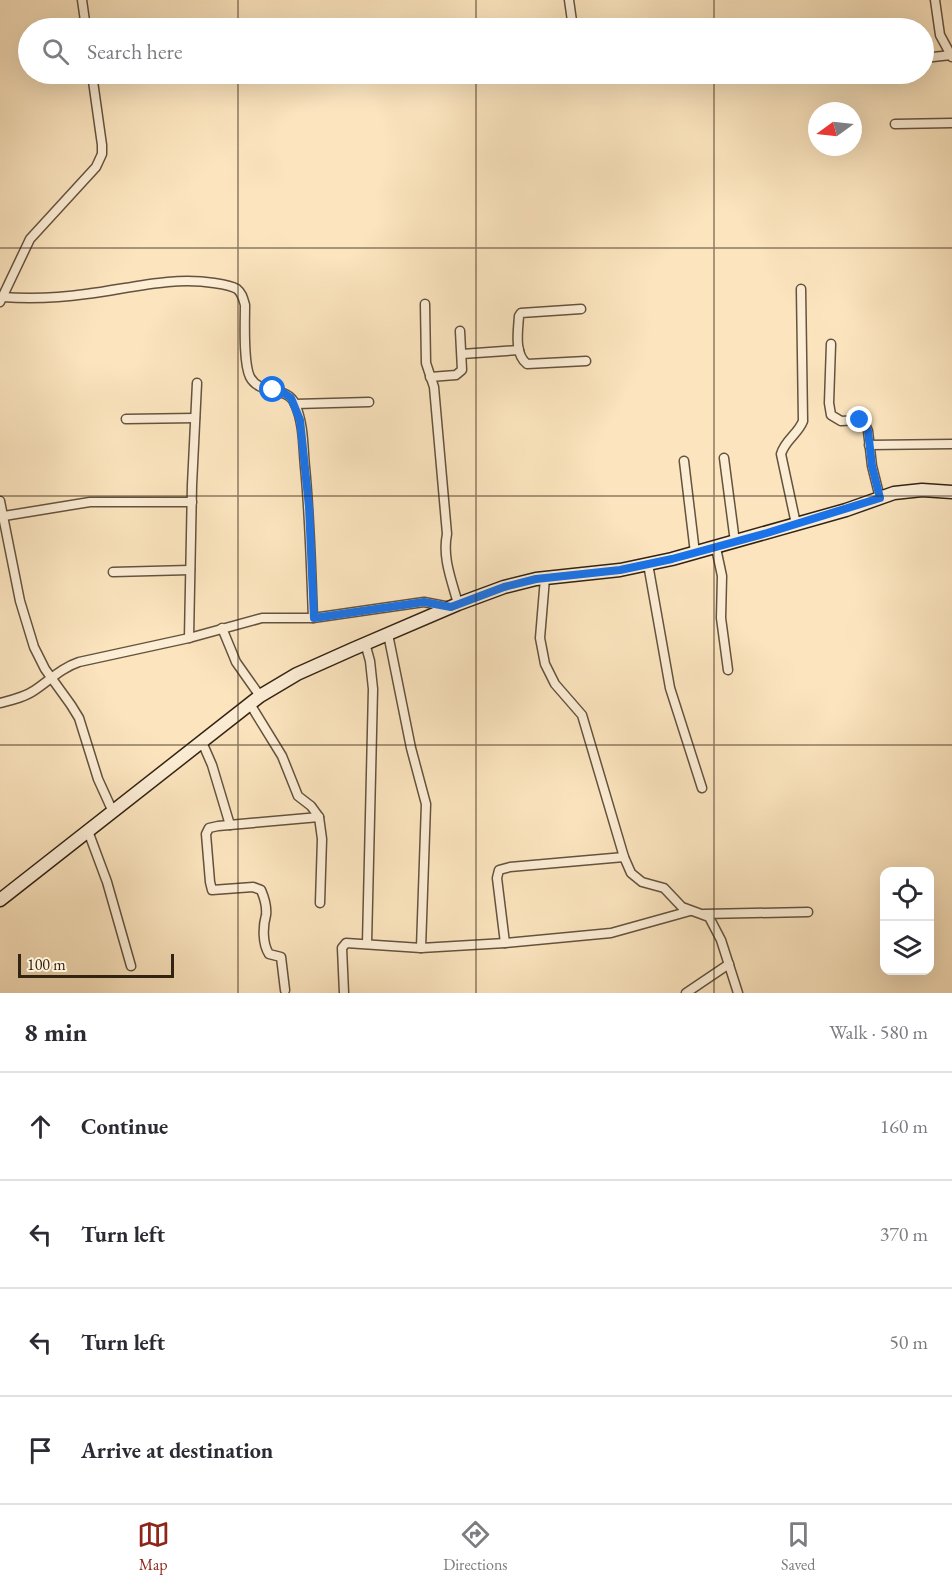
<!DOCTYPE html>
<html lang="en">
<head>
<meta charset="utf-8">
<style>
  :root { --surface:#fff; --page:#f2f2f3; --text:#2b2b33; --muted:#7c7c81; --line:#e1e1e2; --accent:#8f2418 }
  body { margin:0; font-family:"EB Garamond",serif; background:var(--page); color:var(--text) }
  .controls { position:absolute; right:18px; bottom:18px; display:grid; overflow:hidden; border-radius:12px; box-shadow:0 6px 24px #0002 }
  .controls button { width:54px; height:54px; display:grid; place-items:center; padding:0; border:0; border-bottom:2px solid var(--line); background:var(--surface); color:var(--text); font:30px sans-serif }
  .compass { position:absolute; left:808px; top:102px; width:54px; height:54px; border-radius:50%; background:var(--surface); box-shadow:0 6px 24px #0002; rotate:255deg }
  .scale { position:absolute; left:18px; bottom:15px; width:156px; box-sizing:border-box; padding-left:6px; border:3px solid #322313; border-top:0; font-size:16px; line-height:21px; white-space:nowrap; color:#322313; -webkit-text-stroke:4px #fcedd5; paint-order:stroke }
  .stop { position:absolute; width:18px; height:18px; margin:-14px; border:4px solid #1a73e8; border-radius:50%; background:#fff }
  .stop.end { background:#1a73e8; border-color:#fff; box-shadow:0 2px 6px #0008 }
  .list { margin:0; padding:0; list-style:none }
  h2 { display:flex; justify-content:space-between; align-items:center; height:78px; margin:0; padding:0 24px; font-size:26px }
  h2 small { font-size:20px; font-weight:400; color:var(--muted) }
  .list li { display:grid; grid-template-columns:39px 1fr auto; gap:18px; align-items:center; box-sizing:border-box; height:108px; padding:0 24px; border-top:2px solid var(--line) }
  .list b { display:block; font-size:22px; white-space:nowrap }
  .list em { font-size:20px; font-style:normal; color:var(--muted) }
  .icon { flex:none; width:33px; height:33px; fill:none; stroke:currentColor; stroke-width:2; stroke-linecap:round; stroke-linejoin:round }
  .map { position:relative; flex:none; width:952px; height:993px; overflow:hidden }
  .search { position:absolute; background:var(--surface); box-shadow:0 6px 24px #0002; left:18px; right:18px; top:18px; height:66px; display:flex; align-items:center; gap:15px; box-sizing:border-box; padding:0 21px; border-radius:33px; color:var(--muted); font-size:22px }
  .sheet { height:510px; background:var(--surface) }
  nav { display:flex; justify-content:space-around; align-items:center; box-sizing:border-box; height:84px; border-top:2px solid var(--line); background:var(--surface); font-size:16px; color:var(--muted) }
  nav a { display:grid; justify-items:center; gap:3px }
  nav .on { color:var(--accent) }
  .map>svg:first-child { display:block }
  .lines { fill:none; stroke-linecap:round; stroke-linejoin:round }
  .minor-casing { stroke:#64533e; stroke-width:11 }
  .secondary-casing { stroke:#322313; stroke-width:15 }
  .minor { stroke:#fcedd5; stroke-width:8 }
  .secondary { stroke:#fcedd5; stroke-width:12 }
  .route { stroke:#1a73e8; stroke-width:8 }
  .grid { fill:none; stroke:#322313; stroke-width:1.5; stroke-opacity:0.55 }
</style>
</head>
<body>
<div class="map">
<svg width="952" height="993" viewBox="0 0 952 993">
  <rect width="100%" height="100%" fill="#fbe4be"/>
  <filter id="stains"><feTurbulence type="fractalNoise" baseFrequency=".00333" numOctaves="4"/><feColorMatrix values="0 0 0 0 .2 0 0 0 0 .09 0 0 0 0 .02 0 0 0 .5 -.17"/></filter>
  <radialGradient id="worn" r=".72"><stop offset=".6" stop-color="#630" stop-opacity="0"/><stop offset="1" stop-color="#630" stop-opacity=".3"/></radialGradient>
  <g class="lines">
    <defs>
      <g id="minor">
        <path d="M 82,0 L 86,28"/>
        <path d="M 569,0 L 573,28"/>
        <path d="M 935,0 L 940,35 L 952,57"/>
        <path d="M 924,58 L 951,55"/>
        <path d="M 895,124 L 952,123"/>
        <path d="M 2,297 C 30,299 58,298 86,294 C 128,289 171,276 214,283 C 221,284 230,285 237,289 C 242,293 243,298 245,305 C 245,322 243,363 250,377 C 260,396 287,385 295,404 C 304,424 303,447 305,467 C 310,518 311,568 313,618"/>
        <path d="M 0,302 L 30,239 L 96,167 L 102,154 L 102,145 L 92,74"/>
        <path d="M 425,304 L 426,363 L 434,387 L 447,534 C 442,558 452,581 458,604"/>
        <path d="M 581,309 L 521,313 L 519,316 C 518,331 514,354 527,364 L 586,361"/>
        <path d="M 831,344 L 829,403 L 831,415 L 841,421 L 860,420 L 864,422 L 868,431 L 872,466 L 880,498"/>
        <path d="M 462,354 L 519,350"/>
        <path d="M 430,377 L 456,375 L 462,370 L 460,331"/>
        <path d="M 295,404 L 369,402"/>
        <path d="M 126,419 L 195,418"/>
        <path d="M 869,445 L 952,444"/>
        <path d="M 724,458 L 735,542"/>
        <path d="M 684,461 L 695,553"/>
        <path d="M 0,501 L 20,601 L 34,647 L 45,669 L 71,705 L 79,718 L 98,779 L 113,812"/>
        <path d="M 4,516 L 90,502 L 192,502"/>
        <path d="M 796,524 L 781,454 C 785,440 798,434 803,421 L 801,289"/>
        <path d="M 716,548 L 722,576 L 721,618 L 728,670"/>
        <path d="M 648,564 L 670,688 L 702,788"/>
        <path d="M 113,572 L 190,570"/>
        <path d="M 545,578 L 540,638 L 545,664 L 555,684 L 582,715 L 624,857 L 631,873 L 642,882 L 664,888 L 682,907 L 709,917 L 721,940 L 738,993"/>
        <path d="M 222,628 L 236,662 L 260,696"/>
        <path d="M 388,634 L 411,748 L 426,804 L 421,948"/>
        <path d="M 189,638 L 192,485 L 197,383"/>
        <path d="M 365,643 L 370,661 L 373,689 L 367,944"/>
        <path d="M 0,703 C 12,700 25,697 35,690 C 50,680 61,668 79,662 L 189,638 L 262,618 L 313,618 L 424,602 L 450,607"/>
        <path d="M 250,704 L 282,756 L 298,796 L 311,806 L 319,817 L 322,839 L 320,903"/>
        <path d="M 202,742 L 212,765 L 230,825"/>
        <path d="M 88,831 L 107,882 L 131,966"/>
        <path d="M 704,914 L 808,912"/>
        <path d="M 505,943 L 497,878 L 499,870 L 510,867 L 624,857"/>
        <path d="M 285,990 L 281,957 L 269,954 C 262,943 263,926 266,915 C 267,907 264,897 261,890 L 253,887 L 212,890 L 210,882 L 206,834 L 209,828 L 218,826 L 319,817"/>
        <path d="M 344,993 L 342,948 L 346,943 L 421,948 L 505,943 L 611,933 L 690,911"/>
        <path d="M 686,993 L 729,964"/>
      </g>
      <path id="secondary" d="M 0,900 L 260,696 L 297,674 L 353,649 L 458,604 L 504,587 L 536,579 L 620,570 L 672,559 L 846,510 L 894,493 L 922,490 L 952,492"/>
    </defs>
    <use href="#minor" class="minor-casing"/>
    <use href="#secondary" class="secondary-casing"/>
    <use href="#minor" class="minor"/>
    <use href="#secondary" class="secondary"/>
  </g>
  <g class="lines">
    <path class="route" d="M 273,390 L 284,393 L 291,398 L 300,420 L 309,507 L 314,618 L 424,602 L 451,607 L 504,587 L 536,579 L 620,570 L 672,559 L 767,533 L 880,498 L 872,466 L 868,431 L 864,422 L 860,420"/>
  </g>
  <path class="grid" d="M 238,0 L 238,28M 476,0 L 476,28M 714,0 L 714,28M 238,74 L 238,993M 476,74 L 476,993M 714,74 L 714,993M 0,248 L 952,248M 0,496 L 952,496M 0,745 L 952,745"/>
  <rect width="100%" height="100%" filter="url(#stains)"/>
  <rect width="100%" height="100%" fill="url(#worn)"/>
</svg>
<div class="controls">
<button><svg class="icon" aria-label="locate" viewBox="0 0 24 24"><circle cx="12" cy="12" r="6"/><path d="M12 2v4M12 18v4M2 12h4M18 12h4"/></svg></button>
<button><svg class="icon" aria-label="layers" viewBox="0 0 24 24"><path d="M12 4l9 5-9 5-9-5zM3 14l9 5 9-5"/></svg></button>
</div>
<svg class="compass" viewBox="-18 -18 36 36"><path d="M0-13l5 13h-10z" fill="#e53935"/><path d="M0 13l5-13h-10z" fill="#7c7c81"/></svg>
<div class="scale">100 m</div>
<div class="stop" style="left:273px;top:390px"></div>
<div class="stop end" style="left:860px;top:420px"></div>
<div class="search"><svg class="icon" aria-label="search" viewBox="0 0 24 24"><circle cx="10" cy="10" r="6"/><path d="M15 15l6 6"/></svg>Search here</div>
</div>
<section class="sheet">
<h2>8 min<small>Walk · 580 m</small></h2>
<ul class="list">
<li><svg class="icon" aria-label="ahead" viewBox="0 0 24 24"><path d="M12 20V5M6 11l6-6 6 6"/></svg><div><b>Continue</b></div><em>160 m</em></li>
<li><svg class="icon" aria-label="left" viewBox="0 0 24 24"><path d="M17 20v-9H6M10 6l-5 5 5 5"/></svg><div><b>Turn left</b></div><em>370 m</em></li>
<li><svg class="icon" aria-label="left" viewBox="0 0 24 24"><path d="M17 20v-9H6M10 6l-5 5 5 5"/></svg><div><b>Turn left</b></div><em>50 m</em></li>
<li><svg class="icon" aria-label="arrive" viewBox="0 0 24 24"><path d="M6 21V4h12l-3 4 3 4H6"/></svg><div><b>Arrive at destination</b></div></li>
</ul>
</section>
<nav>
<a class="on"><svg class="icon" aria-label="map" viewBox="0 0 24 24"><path d="M3 6l6-2 6 2 6-2v14l-6 2-6-2-6 2zM9 4v14M15 6v14"/></svg>Map</a>
<a><svg class="icon" aria-label="directions" viewBox="0 0 24 24"><path d="M12 3l9 9-9 9-9-9zM9 14v-3h6M13 9l2 2-2 2"/></svg>Directions</a>
<a><svg class="icon" aria-label="saved" viewBox="0 0 24 24"><path d="M7 4h10v16l-5-4-5 4z"/></svg>Saved</a>
</nav>
</body>
</html>
